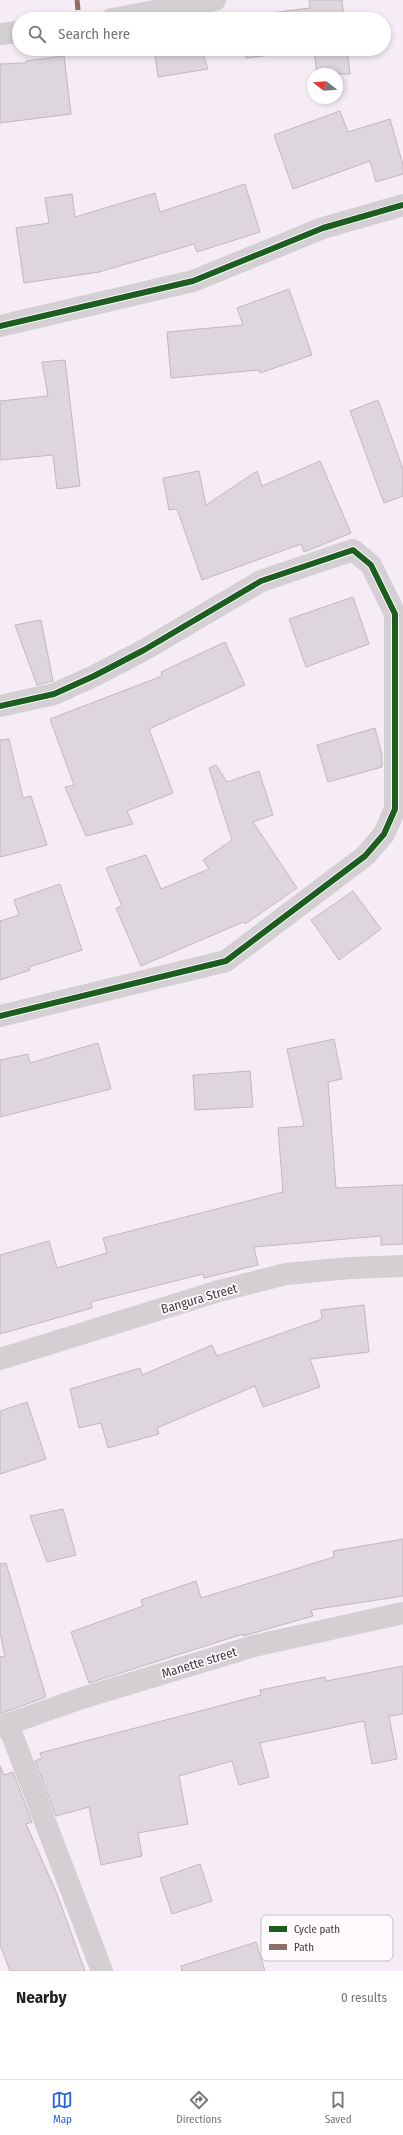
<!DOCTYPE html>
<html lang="en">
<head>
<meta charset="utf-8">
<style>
  :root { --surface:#fff; --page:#f2f2f2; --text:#222; --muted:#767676; --line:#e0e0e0; --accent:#2563eb }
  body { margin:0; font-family:"Fira Sans Condensed",sans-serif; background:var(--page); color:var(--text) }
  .compass { position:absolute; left:307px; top:68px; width:36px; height:36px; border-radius:50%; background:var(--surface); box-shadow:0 2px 6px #0003; rotate:287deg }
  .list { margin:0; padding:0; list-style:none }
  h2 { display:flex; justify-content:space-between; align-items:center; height:52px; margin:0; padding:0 16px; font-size:17px }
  h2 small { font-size:13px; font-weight:400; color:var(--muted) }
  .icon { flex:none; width:22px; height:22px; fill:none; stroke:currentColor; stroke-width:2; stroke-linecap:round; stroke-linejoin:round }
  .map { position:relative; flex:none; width:403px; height:1971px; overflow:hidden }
  .search { position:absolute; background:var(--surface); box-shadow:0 2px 6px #0003; left:12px; right:12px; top:12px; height:44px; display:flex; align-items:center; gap:10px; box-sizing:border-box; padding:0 14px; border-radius:22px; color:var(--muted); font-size:15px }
  .sheet { height:108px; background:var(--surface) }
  nav { display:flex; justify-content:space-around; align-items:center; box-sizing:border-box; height:56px; border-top:1px solid var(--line); background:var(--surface); font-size:11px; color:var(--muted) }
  nav a { display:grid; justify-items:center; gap:2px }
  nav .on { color:var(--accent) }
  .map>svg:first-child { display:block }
  .building { fill:#ddd6dc; stroke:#c0b9c0 }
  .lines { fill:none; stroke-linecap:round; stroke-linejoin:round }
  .minor { stroke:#d3cfd3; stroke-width:22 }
  .quiet { stroke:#8d6e63; stroke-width:5; stroke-dasharray:10 5; stroke-linecap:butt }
  .cycleway-casing { stroke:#fefafe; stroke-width:8 }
  .cycleway { stroke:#1b5e20; stroke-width:6 }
  .labels { text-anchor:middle; stroke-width:3.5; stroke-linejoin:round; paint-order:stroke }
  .street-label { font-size:13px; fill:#413a40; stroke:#fefafe }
  .key { fill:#fefafe; stroke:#c5c0c5; stroke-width:1 }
  .key-label { font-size:11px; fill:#413a40 }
</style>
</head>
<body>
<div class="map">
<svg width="403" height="1971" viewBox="0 0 403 1971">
  <rect width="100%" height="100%" fill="#f5ecf5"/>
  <g class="building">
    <path d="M 309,0 L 342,0 L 344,19 L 223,19 L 310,8 Z"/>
    <path d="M 154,49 L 219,49 L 203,54 L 208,69 L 158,77 Z"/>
    <path d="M 243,49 L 347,49 L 350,74 L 317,74 L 314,50 L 246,58 Z"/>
    <path d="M 64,56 L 71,114 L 0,123 L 0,64 L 26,63 L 26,61 Z"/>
    <path d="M 340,111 L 348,132 L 390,119 L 403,165 L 403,174 L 376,182 L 370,161 L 293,189 L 274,135 Z"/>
    <path d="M 245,184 L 260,232 L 197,252 L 194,244 L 99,272 L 24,283 L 16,228 L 49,223 L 45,198 L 72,194 L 75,217 L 155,193 L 160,212 Z"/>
    <path d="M 289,289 L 312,355 L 260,373 L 259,370 L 171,378 L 167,332 L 243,325 L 237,308 Z"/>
    <path d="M 65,360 L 80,486 L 57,489 L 53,455 L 0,460 L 0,401 L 48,396 L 42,362 Z"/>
    <path d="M 378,400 L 403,469 L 403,496 L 384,503 L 350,411 Z"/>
    <path d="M 320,461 L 351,533 L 304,552 L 301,544 L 202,580 L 177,509 L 169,510 L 163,478 L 199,471 L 206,505 L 257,471 L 262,486 Z"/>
    <path d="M 353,597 L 369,644 L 306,667 L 289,619 Z"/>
    <path d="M 41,620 L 53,681 L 37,685 L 15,625 Z"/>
    <path d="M 225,642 L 245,685 L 149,729 L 173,793 L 127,811 L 133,824 L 86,836 L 65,787 L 74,785 L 50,719 L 162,676 L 161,672 Z"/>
    <path d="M 375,728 L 382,755 L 382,767 L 328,782 L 317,745 Z"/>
    <path d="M 9,739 L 23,798 L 31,796 L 47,845 L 0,857 L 0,740 Z"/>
    <path d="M 216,765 L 227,782 L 259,771 L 273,815 L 253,822 L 297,888 L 245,924 L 243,922 L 141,966 L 116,908 L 122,906 L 106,868 L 146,855 L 161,889 L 209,869 L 203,860 L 232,840 L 209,768 Z"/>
    <path d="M 60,884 L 82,950 L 29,967 L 30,970 L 0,980 L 0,921 L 19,915 L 14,900 Z"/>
    <path d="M 353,891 L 381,929 L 339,960 L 311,920 Z"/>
    <path d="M 334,1039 L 342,1079 L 328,1082 L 336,1188 L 403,1185 L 403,1244 L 381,1245 L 381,1236 L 254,1247 L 258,1265 L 204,1278 L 203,1274 L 91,1302 L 92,1308 L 0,1334 L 0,1255 L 49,1241 L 57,1268 L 107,1253 L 103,1238 L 283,1192 L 278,1128 L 304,1126 L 287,1049 Z"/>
    <path d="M 98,1043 L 111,1089 L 0,1117 L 0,1060 L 28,1054 L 30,1063 Z"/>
    <path d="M 250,1071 L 253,1107 L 195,1110 L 193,1075 Z"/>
    <path d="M 364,1305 L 369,1352 L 310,1359 L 320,1387 L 263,1407 L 255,1386 L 157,1428 L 159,1434 L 108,1448 L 101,1423 L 79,1428 L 70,1389 L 140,1368 L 142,1375 L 212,1345 L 217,1356 L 322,1319 L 321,1310 Z"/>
    <path d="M 27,1402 L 46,1459 L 0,1474 L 0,1411 Z"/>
    <path d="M 63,1509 L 76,1555 L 47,1562 L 30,1516 Z"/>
    <path d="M 403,1539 L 403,1596 L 311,1610 L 313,1616 L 243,1636 L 243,1634 L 89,1683 L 71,1632 L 143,1606 L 141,1600 L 196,1581 L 201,1598 L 334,1557 L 333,1551 Z"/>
    <path d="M 6,1563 L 46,1697 L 0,1714 L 0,1657 L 5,1656 L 0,1633 L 0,1564 Z"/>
    <path d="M 403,1666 L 403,1714 L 389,1716 L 397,1759 L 372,1764 L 364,1721 L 260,1743 L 269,1777 L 239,1785 L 232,1761 L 179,1776 L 188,1824 L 138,1833 L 142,1856 L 101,1865 L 89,1807 L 56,1816 L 35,1761 L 42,1758 L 40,1753 L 261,1695 L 260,1690 L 325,1677 L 326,1681 Z"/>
    <path d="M 0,1766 L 4,1775 L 13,1772 L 32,1822 L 26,1824 L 57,1894 L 85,1971 L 10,1971 L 0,1945 Z"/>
    <path d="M 200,1864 L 212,1901 L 172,1914 L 160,1878 Z"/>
    <path d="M 256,1942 L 265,1971 L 182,1971 L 181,1966 Z"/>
  </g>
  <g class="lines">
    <g class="minor">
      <path d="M 112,19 L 215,0"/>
      <path d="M 0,34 L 19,32"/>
      <path d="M 0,326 L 193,281 L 323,228 L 403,205"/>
      <path d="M 0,706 L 54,694 L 94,676 L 144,650 L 261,581 L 353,550 L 371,565 L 395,614 L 395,809 L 384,834 L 365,856 L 226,961 L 0,1016"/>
      <path d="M 0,1359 L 219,1291 L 286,1274 L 350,1268 L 403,1266"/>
      <path d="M 8,1724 L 102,1971"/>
      <path d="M 0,1727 L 82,1698 L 254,1646 L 403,1613"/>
    </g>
    <path class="quiet" d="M 77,0 L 79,19"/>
    <defs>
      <g id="cycleway">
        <path d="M 0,326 L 193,281 L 323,228 L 403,205"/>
        <path d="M 0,706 L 54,694 L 94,676 L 144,650 L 261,581 L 353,550 L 371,565 L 395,614 L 395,809 L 384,834 L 365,856 L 226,961 L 0,1016"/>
      </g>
    </defs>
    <use href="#cycleway" class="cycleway-casing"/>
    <use href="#cycleway" class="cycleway"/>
  </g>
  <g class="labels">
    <g class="street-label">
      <text transform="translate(199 1298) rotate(-16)" y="5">Bangura Street</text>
      <text transform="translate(199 1662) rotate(-17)" y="5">Manette street</text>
    </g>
  </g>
  <rect x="261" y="1915" width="132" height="46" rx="6" class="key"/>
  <rect x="269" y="1926" width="18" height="6" fill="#1b5e20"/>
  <rect x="269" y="1944" width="18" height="6" fill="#8d6e63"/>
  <g class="key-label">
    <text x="294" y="1933">Cycle path</text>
    <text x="294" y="1951">Path</text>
  </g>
</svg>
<svg class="compass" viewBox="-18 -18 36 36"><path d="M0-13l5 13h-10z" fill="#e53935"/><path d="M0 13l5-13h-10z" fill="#767676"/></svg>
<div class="search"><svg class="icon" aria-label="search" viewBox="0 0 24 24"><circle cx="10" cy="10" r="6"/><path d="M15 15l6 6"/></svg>Search here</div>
</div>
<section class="sheet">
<h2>Nearby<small>0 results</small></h2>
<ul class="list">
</ul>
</section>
<nav>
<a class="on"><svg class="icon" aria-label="map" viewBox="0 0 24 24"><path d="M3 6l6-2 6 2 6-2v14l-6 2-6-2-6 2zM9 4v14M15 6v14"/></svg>Map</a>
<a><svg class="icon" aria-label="directions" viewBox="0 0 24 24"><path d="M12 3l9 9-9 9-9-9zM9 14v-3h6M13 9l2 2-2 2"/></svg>Directions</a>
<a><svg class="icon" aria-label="saved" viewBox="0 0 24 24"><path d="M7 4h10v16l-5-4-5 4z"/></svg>Saved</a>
</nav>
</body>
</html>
